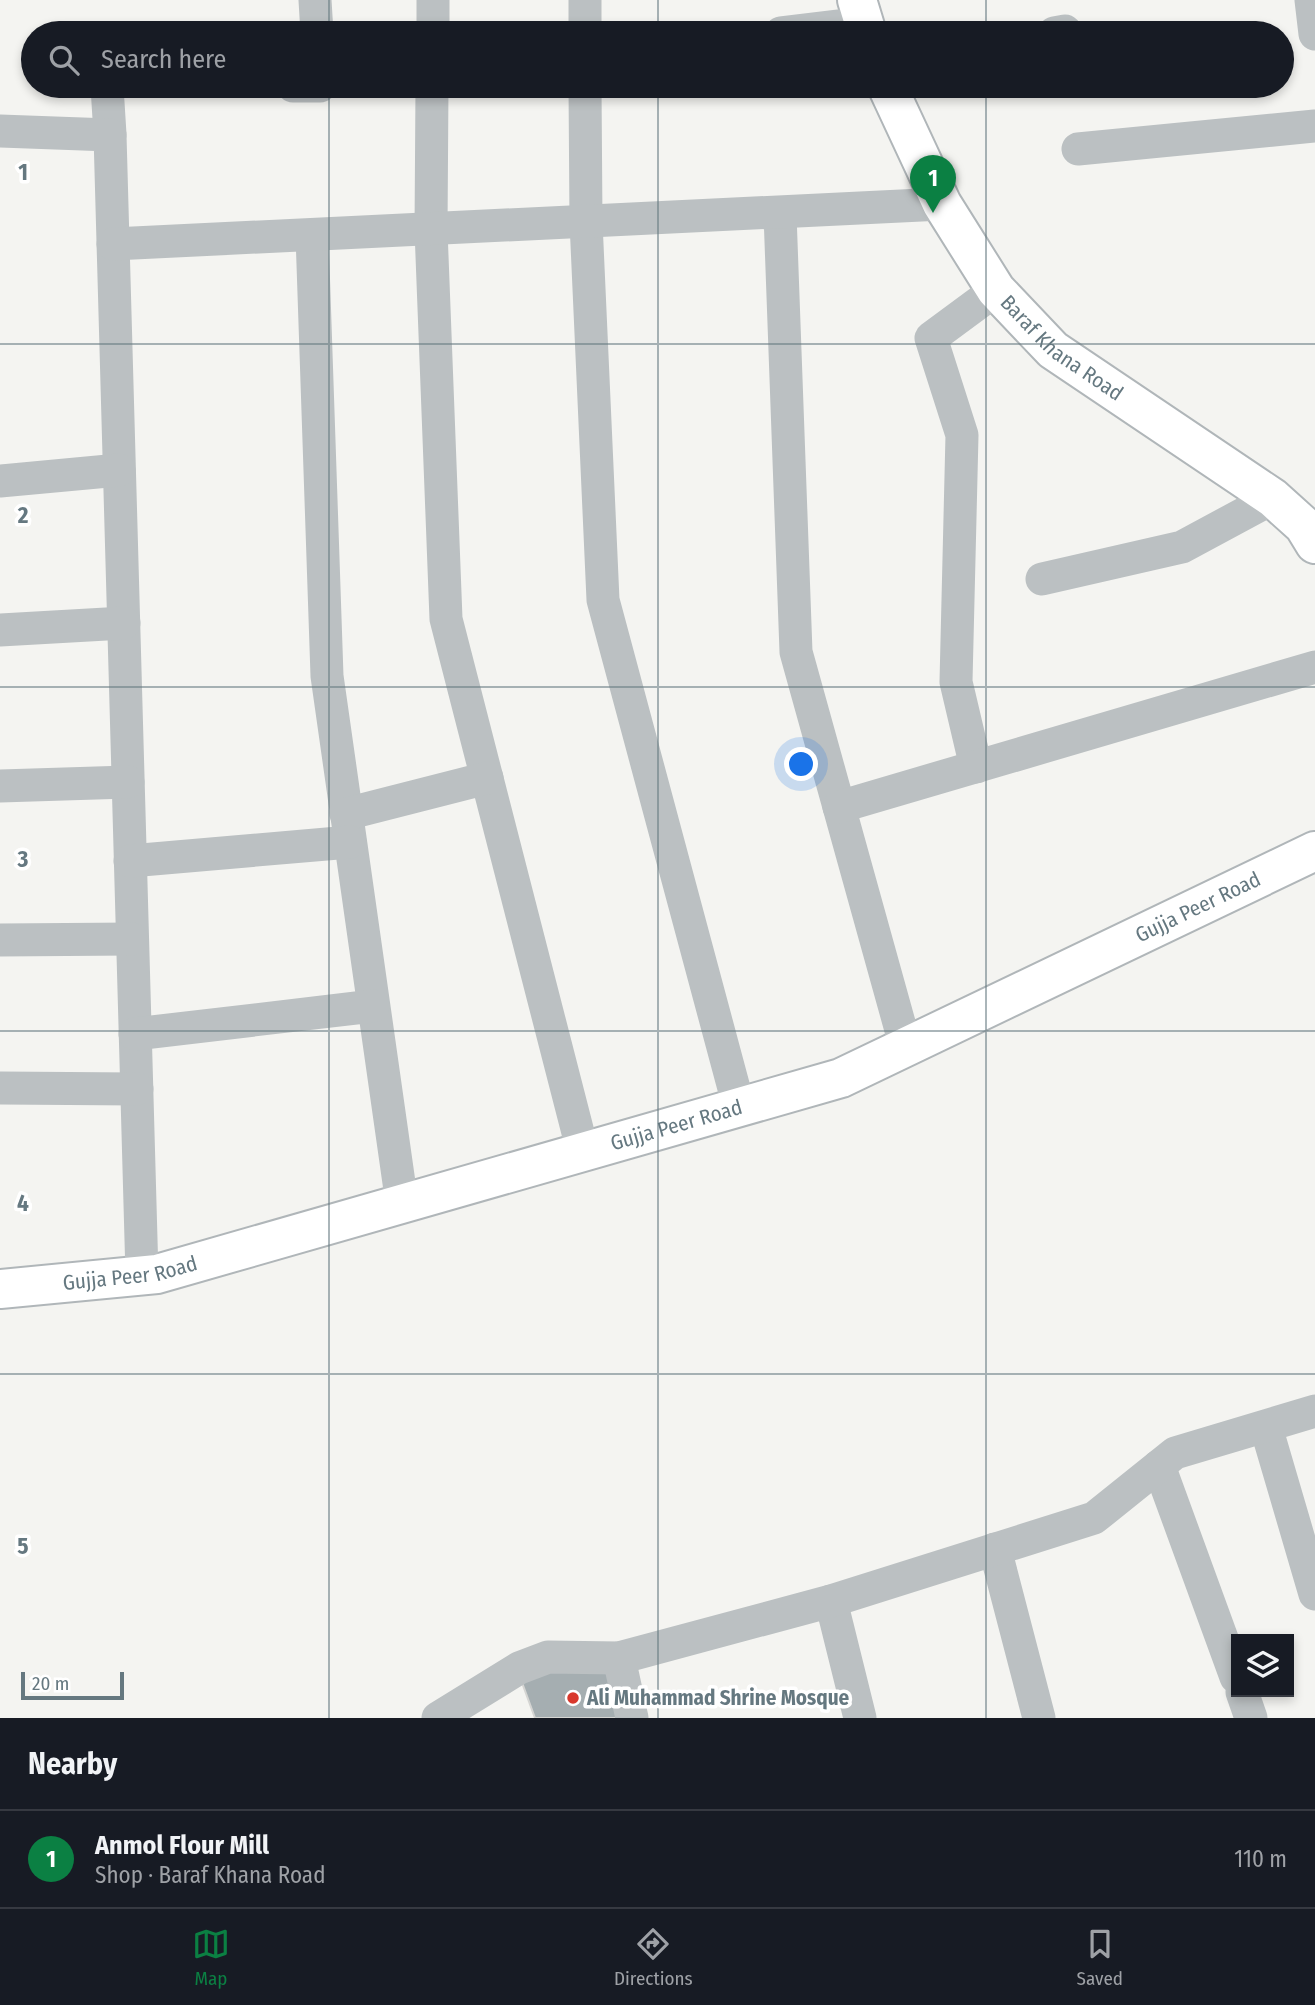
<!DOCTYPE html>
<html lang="en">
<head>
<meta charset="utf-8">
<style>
  :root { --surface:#171b24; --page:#20242c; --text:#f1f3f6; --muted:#9ea1a6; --line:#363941; --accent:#0b8043 }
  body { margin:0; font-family:"Fira Sans Condensed",sans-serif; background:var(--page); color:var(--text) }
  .controls { position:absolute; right:21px; bottom:21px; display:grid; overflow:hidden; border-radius:0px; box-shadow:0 4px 10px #0003 }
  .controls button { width:63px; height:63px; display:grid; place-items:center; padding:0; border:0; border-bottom:2px solid var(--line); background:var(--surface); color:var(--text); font:35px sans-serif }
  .scale { position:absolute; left:21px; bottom:18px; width:103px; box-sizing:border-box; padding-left:7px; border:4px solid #657880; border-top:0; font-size:19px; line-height:24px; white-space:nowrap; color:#657880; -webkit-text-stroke:5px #fff; paint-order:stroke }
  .you { position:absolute; left:802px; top:765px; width:24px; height:24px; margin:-18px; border:5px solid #fff; border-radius:50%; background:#1a73e8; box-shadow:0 0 0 10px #1a73e833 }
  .badge { display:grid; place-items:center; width:46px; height:46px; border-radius:50%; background:var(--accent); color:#fff; font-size:23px; font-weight:700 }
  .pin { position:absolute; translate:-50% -58px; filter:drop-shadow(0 2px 4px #0008) }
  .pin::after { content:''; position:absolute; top:37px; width:24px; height:21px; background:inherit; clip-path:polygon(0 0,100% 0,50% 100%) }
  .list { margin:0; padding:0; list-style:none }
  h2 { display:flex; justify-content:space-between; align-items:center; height:91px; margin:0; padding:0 28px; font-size:30px }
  h2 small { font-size:23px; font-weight:400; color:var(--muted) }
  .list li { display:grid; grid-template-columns:46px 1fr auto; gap:21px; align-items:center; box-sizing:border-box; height:98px; padding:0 28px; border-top:2px solid var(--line) }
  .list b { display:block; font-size:26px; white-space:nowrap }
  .list p { margin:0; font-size:23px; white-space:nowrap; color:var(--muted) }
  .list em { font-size:23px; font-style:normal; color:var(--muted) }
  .icon { flex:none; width:38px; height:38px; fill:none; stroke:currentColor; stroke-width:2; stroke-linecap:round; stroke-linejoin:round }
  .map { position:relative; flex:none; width:1315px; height:1718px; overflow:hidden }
  .search { position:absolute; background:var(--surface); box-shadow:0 4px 10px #0003; left:21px; right:21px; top:21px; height:77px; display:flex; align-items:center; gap:18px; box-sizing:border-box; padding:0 24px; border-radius:38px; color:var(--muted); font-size:26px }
  .sheet { height:189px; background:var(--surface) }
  nav { display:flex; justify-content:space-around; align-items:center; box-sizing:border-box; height:98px; border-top:2px solid var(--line); background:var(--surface); font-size:19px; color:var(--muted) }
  nav a { display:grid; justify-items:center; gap:4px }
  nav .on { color:var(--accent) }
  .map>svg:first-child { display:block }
  .building { fill:#a5aeb1; stroke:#d5d5d3; stroke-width:2 }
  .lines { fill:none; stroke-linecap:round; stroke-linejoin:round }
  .secondary-casing { stroke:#b0b6b9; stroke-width:42 }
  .street { stroke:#bbc0c2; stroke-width:33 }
  .secondary { stroke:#fff; stroke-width:38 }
  .grid { fill:none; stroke:#657880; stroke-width:2; stroke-opacity:0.55 }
  .poi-dot { fill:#d8382d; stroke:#fff; stroke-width:2.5 }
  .labels { text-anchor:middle; stroke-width:7; stroke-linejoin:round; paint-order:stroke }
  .street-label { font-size:21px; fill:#657880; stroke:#fff }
  .poi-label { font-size:21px; font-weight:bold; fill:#657880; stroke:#fff; text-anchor:start }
  .grid-label { font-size:23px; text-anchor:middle; font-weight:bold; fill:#657880; stroke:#fff; stroke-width:7; stroke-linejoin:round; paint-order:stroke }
</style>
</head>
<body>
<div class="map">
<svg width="1315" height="1718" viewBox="0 0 1315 1718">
  <rect width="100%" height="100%" fill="#f4f4f1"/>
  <path class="building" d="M 543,1669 L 611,1670 L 622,1718 L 535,1718 L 520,1677 Z"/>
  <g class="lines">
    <defs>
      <g id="secondary">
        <path d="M 857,0 L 867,33"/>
        <path id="s1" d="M 887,86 L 942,204 L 996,290 L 1053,350 L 1273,498 L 1304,526 L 1315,544"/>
        <path id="s2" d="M 0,1289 L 157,1274 L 841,1078 L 1315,851"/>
      </g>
    </defs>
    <use href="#secondary" class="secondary-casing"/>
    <g class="street">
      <path d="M 315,0 L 317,33"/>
      <path d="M 585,0 L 585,33"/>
      <path d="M 1311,0 L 1315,34"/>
      <path d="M 433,33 L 433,0"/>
      <path d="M 781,33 L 864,23"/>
      <path d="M 1054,33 L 1065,31"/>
      <path d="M 107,86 L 110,135"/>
      <path d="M 293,86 L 320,86"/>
      <path d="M 432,86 L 431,230 L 446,619 L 583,1152"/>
      <path d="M 585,86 L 586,222 L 603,600 L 739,1107"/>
      <path d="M 0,131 L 110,135 L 142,1275"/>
      <path d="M 1078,149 L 1315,126"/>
      <path d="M 780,214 L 796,652 L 906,1048"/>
      <path d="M 312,235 L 327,676 L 402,1204"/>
      <path d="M 113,244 L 942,204"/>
      <path d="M 0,481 L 119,470"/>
      <path d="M 1042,579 L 1182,547 L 1273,498"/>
      <path d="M 0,630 L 124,623"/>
      <path d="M 976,767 L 956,682 L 962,435 L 931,338 L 996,290"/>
      <path d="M 0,786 L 128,782"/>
      <path d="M 839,807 L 1315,667"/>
      <path d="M 346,814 L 487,778"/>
      <path d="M 130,861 L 350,842"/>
      <path d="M 0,940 L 132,939"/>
      <path d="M 135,1034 L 373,1006"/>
      <path d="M 0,1088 L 137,1089"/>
      <path d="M 1266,1427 L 1315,1594"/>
      <path d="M 1159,1466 L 1236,1677"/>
      <path d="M 995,1549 L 1039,1718"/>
      <path d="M 831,1601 L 860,1718"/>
      <path d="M 619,1658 L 632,1718"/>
      <path d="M 1242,1692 L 1251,1718"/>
      <path d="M 438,1718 L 519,1668 L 548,1657 L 619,1658 L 831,1601 L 1094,1518 L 1175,1453 L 1315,1411"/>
    </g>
    <use href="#secondary" class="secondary"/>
  </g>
  <path class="grid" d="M 329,0 L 329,33M 658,0 L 658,33M 986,0 L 986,33M 329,86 L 329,1718M 658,86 L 658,1718M 986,86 L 986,1718M 0,344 L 1315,344M 0,687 L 1315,687M 0,1031 L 1315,1031M 0,1374 L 1315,1374"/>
  <circle class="poi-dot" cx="573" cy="1698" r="7"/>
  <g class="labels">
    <g class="street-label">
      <text dy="7" stroke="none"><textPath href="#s1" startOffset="320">Baraf Khana Road</textPath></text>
      <text dy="7" stroke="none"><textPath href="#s2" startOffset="1265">Gujja Peer Road</textPath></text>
      <text dy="7" stroke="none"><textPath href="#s2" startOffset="698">Gujja Peer Road</textPath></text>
      <text dy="7" stroke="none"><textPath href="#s2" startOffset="131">Gujja Peer Road</textPath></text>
    </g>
    <g class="poi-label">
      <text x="587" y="1705">Ali Muhammad Shrine Mosque</text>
    </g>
  </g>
  <g class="grid-label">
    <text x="23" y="180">1</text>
    <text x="23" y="523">2</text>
    <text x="23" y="867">3</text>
    <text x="23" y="1211">4</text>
    <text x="23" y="1554">5</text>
  </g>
</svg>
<div class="controls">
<button><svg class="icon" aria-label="layers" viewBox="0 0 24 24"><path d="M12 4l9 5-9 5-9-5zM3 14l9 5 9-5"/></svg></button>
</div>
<div class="scale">20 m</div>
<div class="you"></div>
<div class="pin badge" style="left:933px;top:213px">1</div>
<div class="search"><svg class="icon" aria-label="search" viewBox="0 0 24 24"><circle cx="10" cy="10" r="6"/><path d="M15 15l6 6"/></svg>Search here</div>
</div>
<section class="sheet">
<h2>Nearby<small></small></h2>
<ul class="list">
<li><span class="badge">1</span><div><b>Anmol Flour Mill</b><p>Shop · Baraf Khana Road</p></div><em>110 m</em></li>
</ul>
</section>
<nav>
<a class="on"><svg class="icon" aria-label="map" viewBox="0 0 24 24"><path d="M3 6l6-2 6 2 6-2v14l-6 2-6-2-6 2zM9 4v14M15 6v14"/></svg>Map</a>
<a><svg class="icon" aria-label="directions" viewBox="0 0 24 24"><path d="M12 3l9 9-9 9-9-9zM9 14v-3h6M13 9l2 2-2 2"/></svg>Directions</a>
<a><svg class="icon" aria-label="saved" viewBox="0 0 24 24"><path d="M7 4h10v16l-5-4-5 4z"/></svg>Saved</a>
</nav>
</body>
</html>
